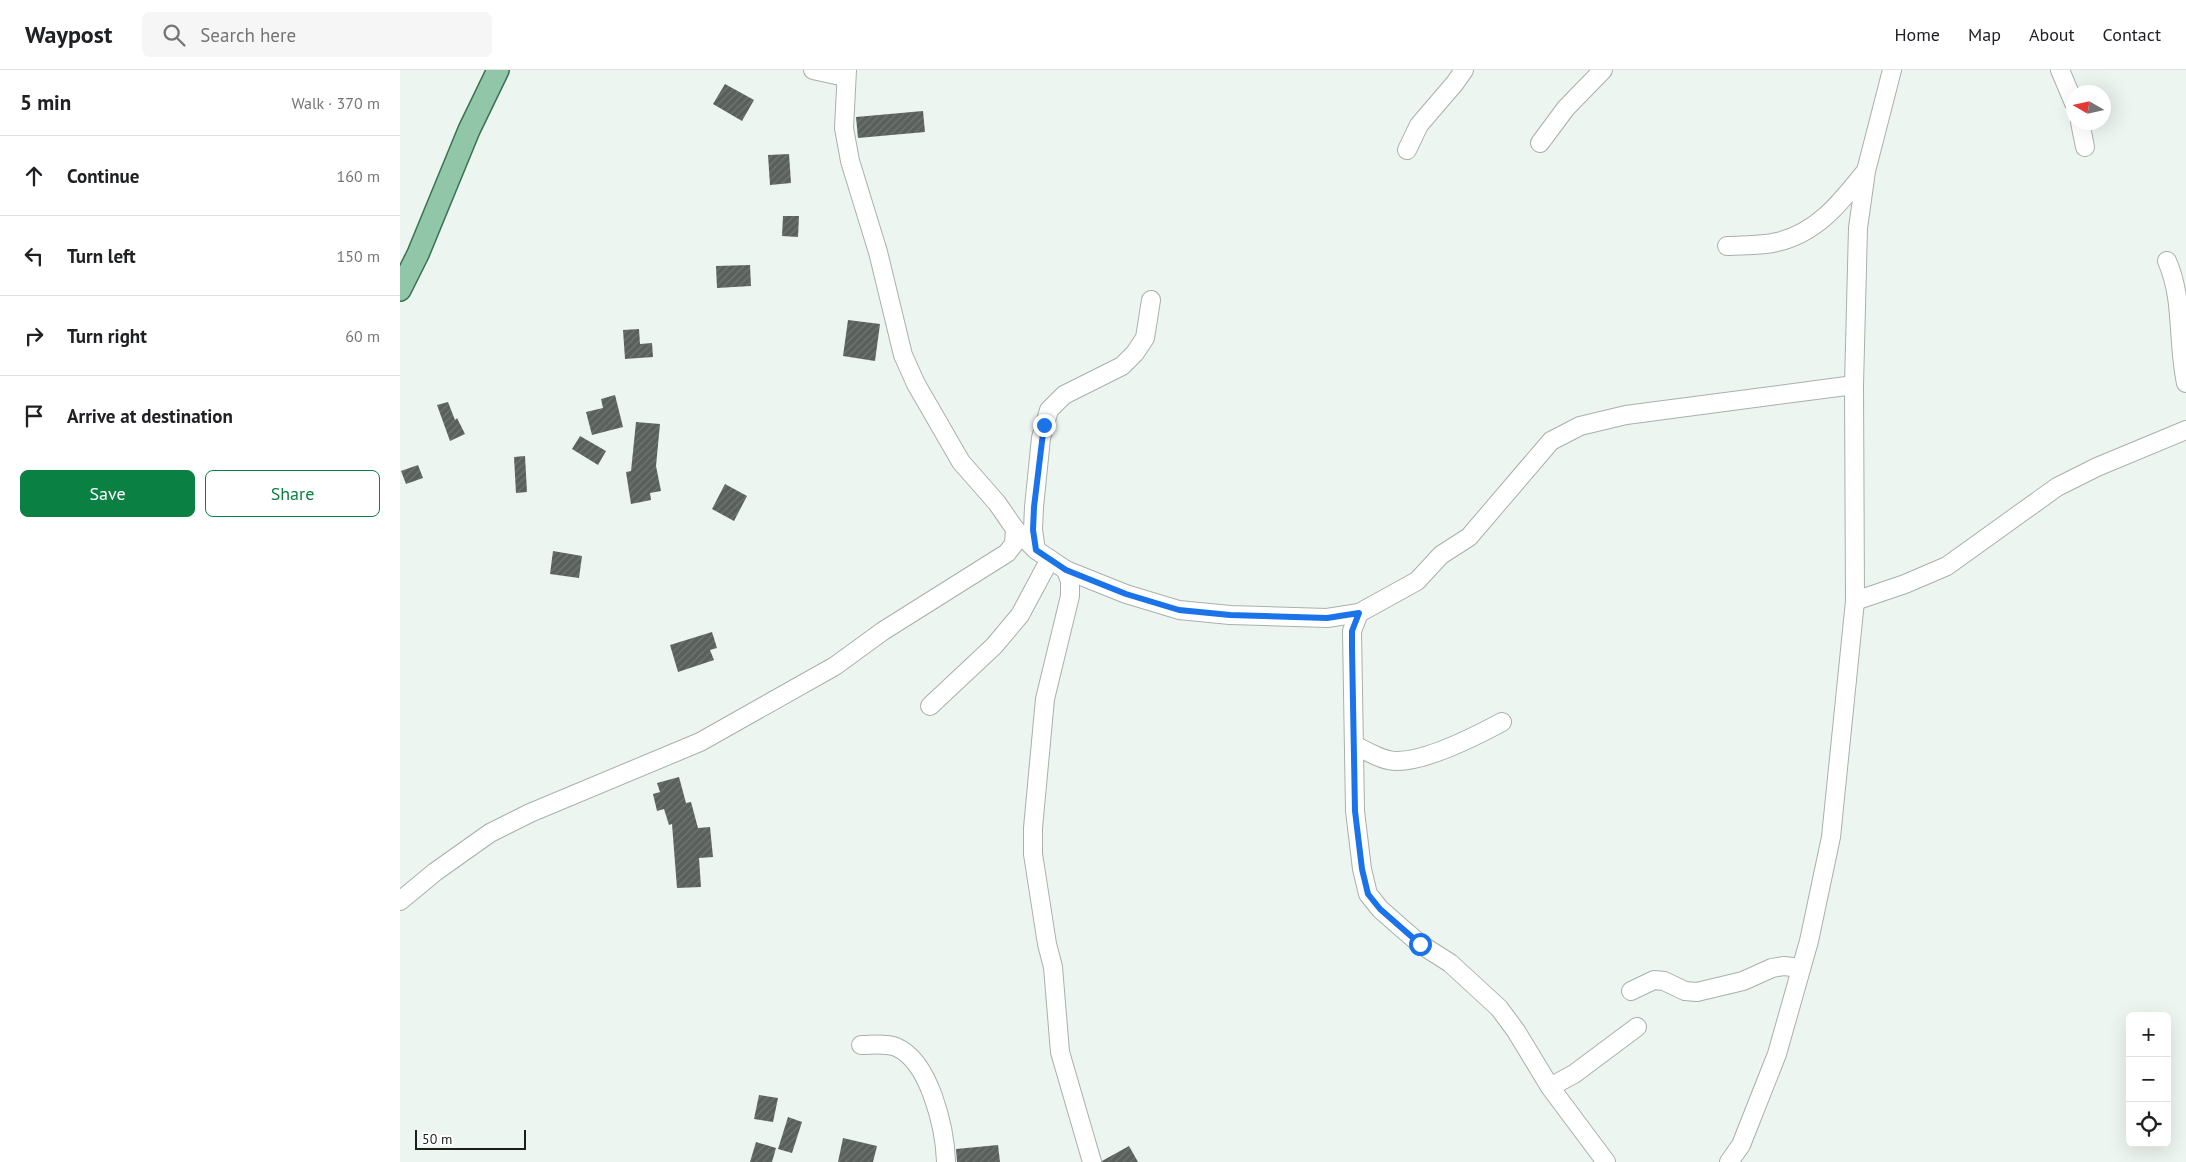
<!DOCTYPE html>
<html lang="en">
<head>
<meta charset="utf-8">
<style>
  :root { --surface:#fff; --page:#f6f6f6; --text:#202124; --muted:#757577; --line:#e0e0e0; --accent:#0b8043 }
  body { margin:0; font-family:"PT Sans",sans-serif; background:var(--page); color:var(--text) }
  .controls { position:absolute; right:15px; bottom:15px; display:grid; overflow:hidden; border-radius:8px; box-shadow:0 5px 20px #0002 }
  .controls button { width:45px; height:45px; display:grid; place-items:center; padding:0; border:0; border-bottom:1px solid var(--line); background:var(--surface); color:var(--text); font:25px sans-serif }
  .compass { position:absolute; left:1666px; top:15px; width:45px; height:45px; border-radius:50%; background:var(--surface); box-shadow:0 5px 20px #0002; rotate:279deg }
  .scale { position:absolute; left:15px; bottom:12px; width:111px; box-sizing:border-box; padding-left:5px; border:2px solid #1b1e1c; border-top:0; font-size:14px; line-height:18px; white-space:nowrap; color:#1b1e1c; -webkit-text-stroke:4px #fff; paint-order:stroke }
  .stop { position:absolute; width:15px; height:15px; margin:-11px; border:4px solid #1a73e8; border-radius:50%; background:#fff }
  .stop.end { background:#1a73e8; border-color:#fff; box-shadow:0 1px 5px #0008 }
  .list { margin:0; padding:0; list-style:none }
  h2 { display:flex; justify-content:space-between; align-items:center; height:65px; margin:0; padding:0 20px; font-size:21px }
  h2 small { font-size:16px; font-weight:400; color:var(--muted) }
  .list li { display:grid; grid-template-columns:32px 1fr auto; gap:15px; align-items:center; box-sizing:border-box; height:80px; padding:0 20px; border-top:1px solid var(--line) }
  .list b { display:block; font-size:19px; white-space:nowrap }
  .list em { font-size:16px; font-style:normal; color:var(--muted) }
  .actions { display:flex; gap:10px; padding:15px 20px }
  .actions a { flex:1; padding:11px 0; border:1px solid var(--accent); border-radius:8px; text-align:center; font-size:18px; color:var(--accent) }
  .actions .main { background:var(--accent); color:#fff }
  .icon { flex:none; width:28px; height:28px; fill:none; stroke:currentColor; stroke-width:2; stroke-linecap:round; stroke-linejoin:round }
  .map { position:relative; flex:none; width:1786px; height:1092px; overflow:hidden }
  header { display:flex; align-items:center; gap:30px; box-sizing:border-box; height:70px; padding:0 25px; background:var(--surface); border-bottom:1px solid var(--line) }
  header strong { font-size:24px }
  nav { display:flex; gap:28px; margin-inline-start:auto; font-size:18px }
  .search { width:350px; height:45px; background:var(--page); display:flex; align-items:center; gap:12px; box-sizing:border-box; padding:0 18px; border-radius:8px; color:var(--muted); font-size:19px }
  main { display:flex }
  aside { flex:1; background:var(--surface) }
  .map>svg:first-child { display:block }
  .building { fill:url(#building-hatch) }
  .lines { fill:none; stroke-linecap:round; stroke-linejoin:round }
  .minor-casing { stroke:#a9b0ab; stroke-width:20 }
  .major-casing { stroke:#387251; stroke-width:24 }
  .minor { stroke:#fff; stroke-width:18 }
  .major { stroke:#91c6a8; stroke-width:21 }
  .route { stroke:#1a73e8; stroke-width:6 }
</style>
</head>
<body>
<header>
<strong>Waypost</strong>
<div class="search"><svg class="icon" aria-label="search" viewBox="0 0 24 24"><circle cx="10" cy="10" r="6"/><path d="M15 15l6 6"/></svg>Search here</div>
<nav><a>Home</a><a>Map</a><a>About</a><a>Contact</a></nav>
</header>
<main>
<aside>
<h2>5 min<small>Walk · 370 m</small></h2>
<ul class="list">
<li><svg class="icon" aria-label="ahead" viewBox="0 0 24 24"><path d="M12 20V5M6 11l6-6 6 6"/></svg><div><b>Continue</b></div><em>160 m</em></li>
<li><svg class="icon" aria-label="left" viewBox="0 0 24 24"><path d="M17 20v-9H6M10 6l-5 5 5 5"/></svg><div><b>Turn left</b></div><em>150 m</em></li>
<li><svg class="icon" aria-label="right" viewBox="0 0 24 24"><path d="M7 20v-9h11M14 6l5 5-5 5"/></svg><div><b>Turn right</b></div><em>60 m</em></li>
<li><svg class="icon" aria-label="arrive" viewBox="0 0 24 24"><path d="M6 21V4h12l-3 4 3 4H6"/></svg><div><b>Arrive at destination</b></div></li>
</ul>
<div class="actions"><a class="main">Save</a><a>Share</a></div>
</aside>
<div class="map">
<svg width="1786" height="1092" viewBox="0 0 1786 1092">
  <defs>
    <pattern id="building-hatch" width="6" height="6" patternUnits="userSpaceOnUse" patternTransform="scale(1.25)"><rect width="6" height="6" fill="#5a605c"/><path d="M-1 1l2-2M0 6l6-6M5 7l2-2" fill="none" stroke="#727774"/></pattern>
  </defs>
  <rect width="100%" height="100%" fill="#edf5f0"/>
  <g class="building">
    <path d="M 325,14 L 354,30 L 342,51 L 313,34 Z"/>
    <path d="M 523,41 L 525,62 L 458,68 L 456,47 Z"/>
    <path d="M 389,84 L 391,113 L 370,115 L 368,85 Z"/>
    <path d="M 383,146 L 399,146 L 398,167 L 382,166 Z"/>
    <path d="M 350,195 L 351,216 L 317,218 L 316,196 Z"/>
    <path d="M 448,250 L 480,254 L 475,291 L 443,286 Z"/>
    <path d="M 239,259 L 240,274 L 252,273 L 253,287 L 225,289 L 223,260 Z"/>
    <path d="M 215,325 L 223,357 L 192,365 L 186,342 L 203,338 L 201,329 Z"/>
    <path d="M 48,332 L 55,350 L 57,348 L 65,364 L 50,371 L 37,335 Z"/>
    <path d="M 236,352 L 260,354 L 256,396 L 261,421 L 250,423 L 251,430 L 231,434 L 226,402 L 231,401 Z"/>
    <path d="M 180,366 L 206,381 L 198,395 L 172,379 Z"/>
    <path d="M 125,386 L 127,422 L 116,423 L 114,387 Z"/>
    <path d="M 18,395 L 23,408 L 6,414 L 1,401 Z"/>
    <path d="M 325,414 L 347,426 L 334,451 L 312,439 Z"/>
    <path d="M 153,481 L 182,486 L 179,508 L 150,504 Z"/>
    <path d="M 312,562 L 317,578 L 310,580 L 314,590 L 278,602 L 270,575 Z"/>
    <path d="M 279,707 L 286,733 L 291,732 L 298,758 L 310,757 L 313,787 L 299,788 L 301,817 L 277,818 L 272,754 L 269,755 L 264,739 L 257,741 L 253,724 L 260,722 L 257,713 Z"/>
    <path d="M 359,1025 L 378,1028 L 373,1052 L 354,1049 Z"/>
    <path d="M 388,1047 L 402,1052 L 392,1083 L 378,1079 Z"/>
    <path d="M 443,1068 L 477,1076 L 473,1092 L 438,1092 Z"/>
    <path d="M 356,1072 L 376,1078 L 372,1092 L 350,1092 Z"/>
    <path d="M 598,1075 L 600,1092 L 557,1092 L 556,1079 Z"/>
    <path d="M 729,1076 L 738,1092 L 702,1092 L 702,1091 Z"/>
  </g>
  <g class="lines">
    <defs>
      <g id="minor">
        <path d="M 413,0 L 445,7"/>
        <path d="M 447,0 L 444,58 L 450,91 L 478,182 L 503,285 L 516,314 L 561,392 L 597,433 L 615,459 L 636,480 L 666,500 L 726,524 L 779,540 L 830,545 L 927,548 L 959,543 L 1017,511 L 1041,485 L 1069,467 L 1151,371 L 1180,356 L 1226,345 L 1454,315"/>
        <path d="M 1660,0 L 1674,33"/>
        <path d="M 1680,52 L 1685,77"/>
        <path d="M 1140,73 L 1166,38 L 1203,0"/>
        <path d="M 1007,80 L 1019,55 L 1055,13 L 1064,0"/>
        <path d="M 1327,176 C 1343,175 1362,176 1377,172 C 1417,163 1441,132 1465,102"/>
        <path d="M 1767,191 C 1784,229 1777,272 1786,313"/>
        <path d="M 636,480 L 633,460 L 634,437 L 641,368 L 649,340 L 664,325 L 722,296 L 735,283 L 745,268 L 751,230"/>
        <path d="M 666,500 L 670,511 L 670,526 L 645,629 L 633,758 L 633,784 L 647,874 L 653,897 L 660,982 L 692,1092"/>
        <path d="M 1455,531 L 1505,514 L 1547,496 L 1657,417 L 1697,397 L 1786,360"/>
        <path d="M 959,543 L 952,561 L 955,741 L 962,799 L 968,824 L 980,839 L 997,854 L 1020,874 L 1050,893 L 1099,938 L 1116,961 L 1150,1017 L 1206,1092"/>
        <path d="M 530,636 L 594,576 L 620,545 L 650,489"/>
        <path d="M 954,675 C 967,681 982,691 997,691 C 1027,691 1076,666 1102,652"/>
        <path d="M 0,831 L 35,802 L 90,763 L 130,743 L 300,672 L 435,596 L 483,561 L 607,483 L 614,474 L 615,459"/>
        <path d="M 1231,921 L 1254,910 L 1264,911 L 1285,921 L 1297,922 L 1343,911 L 1372,898 L 1384,896 L 1401,898"/>
        <path d="M 461,975 C 472,975 486,973 496,977 C 530,991 545,1059 546,1092"/>
        <path d="M 1150,1017 L 1174,1004 L 1237,957"/>
        <path d="M 1329,1092 L 1341,1075 L 1377,984 L 1409,871 L 1431,767 L 1455,531 L 1454,315 L 1458,158 L 1466,101 L 1492,0"/>
      </g>
      <path id="major" d="M 0,220 L 18,184 L 69,60 L 98,0"/>
    </defs>
    <use href="#minor" class="minor-casing"/>
    <use href="#major" class="major-casing"/>
    <use href="#minor" class="minor"/>
    <use href="#major" class="major"/>
  </g>
  <g class="lines">
    <path class="route" d="M 644,355 L 634,437 L 633,460 L 636,480 L 666,500 L 726,524 L 779,540 L 830,545 L 927,548 L 959,543 L 952,561 L 952,578 L 955,741 L 962,799 L 968,824 L 980,839 L 1020,874"/>
  </g>
</svg>
<div class="controls">
<button>+</button>
<button>−</button>
<button><svg class="icon" aria-label="locate" viewBox="0 0 24 24"><circle cx="12" cy="12" r="6"/><path d="M12 2v4M12 18v4M2 12h4M18 12h4"/></svg></button>
</div>
<svg class="compass" viewBox="-18 -18 36 36"><path d="M0-13l5 13h-10z" fill="#e53935"/><path d="M0 13l5-13h-10z" fill="#757577"/></svg>
<div class="scale">50 m</div>
<div class="stop" style="left:1020px;top:874px"></div>
<div class="stop end" style="left:644px;top:355px"></div>
</div>
</main>
</body>
</html>
